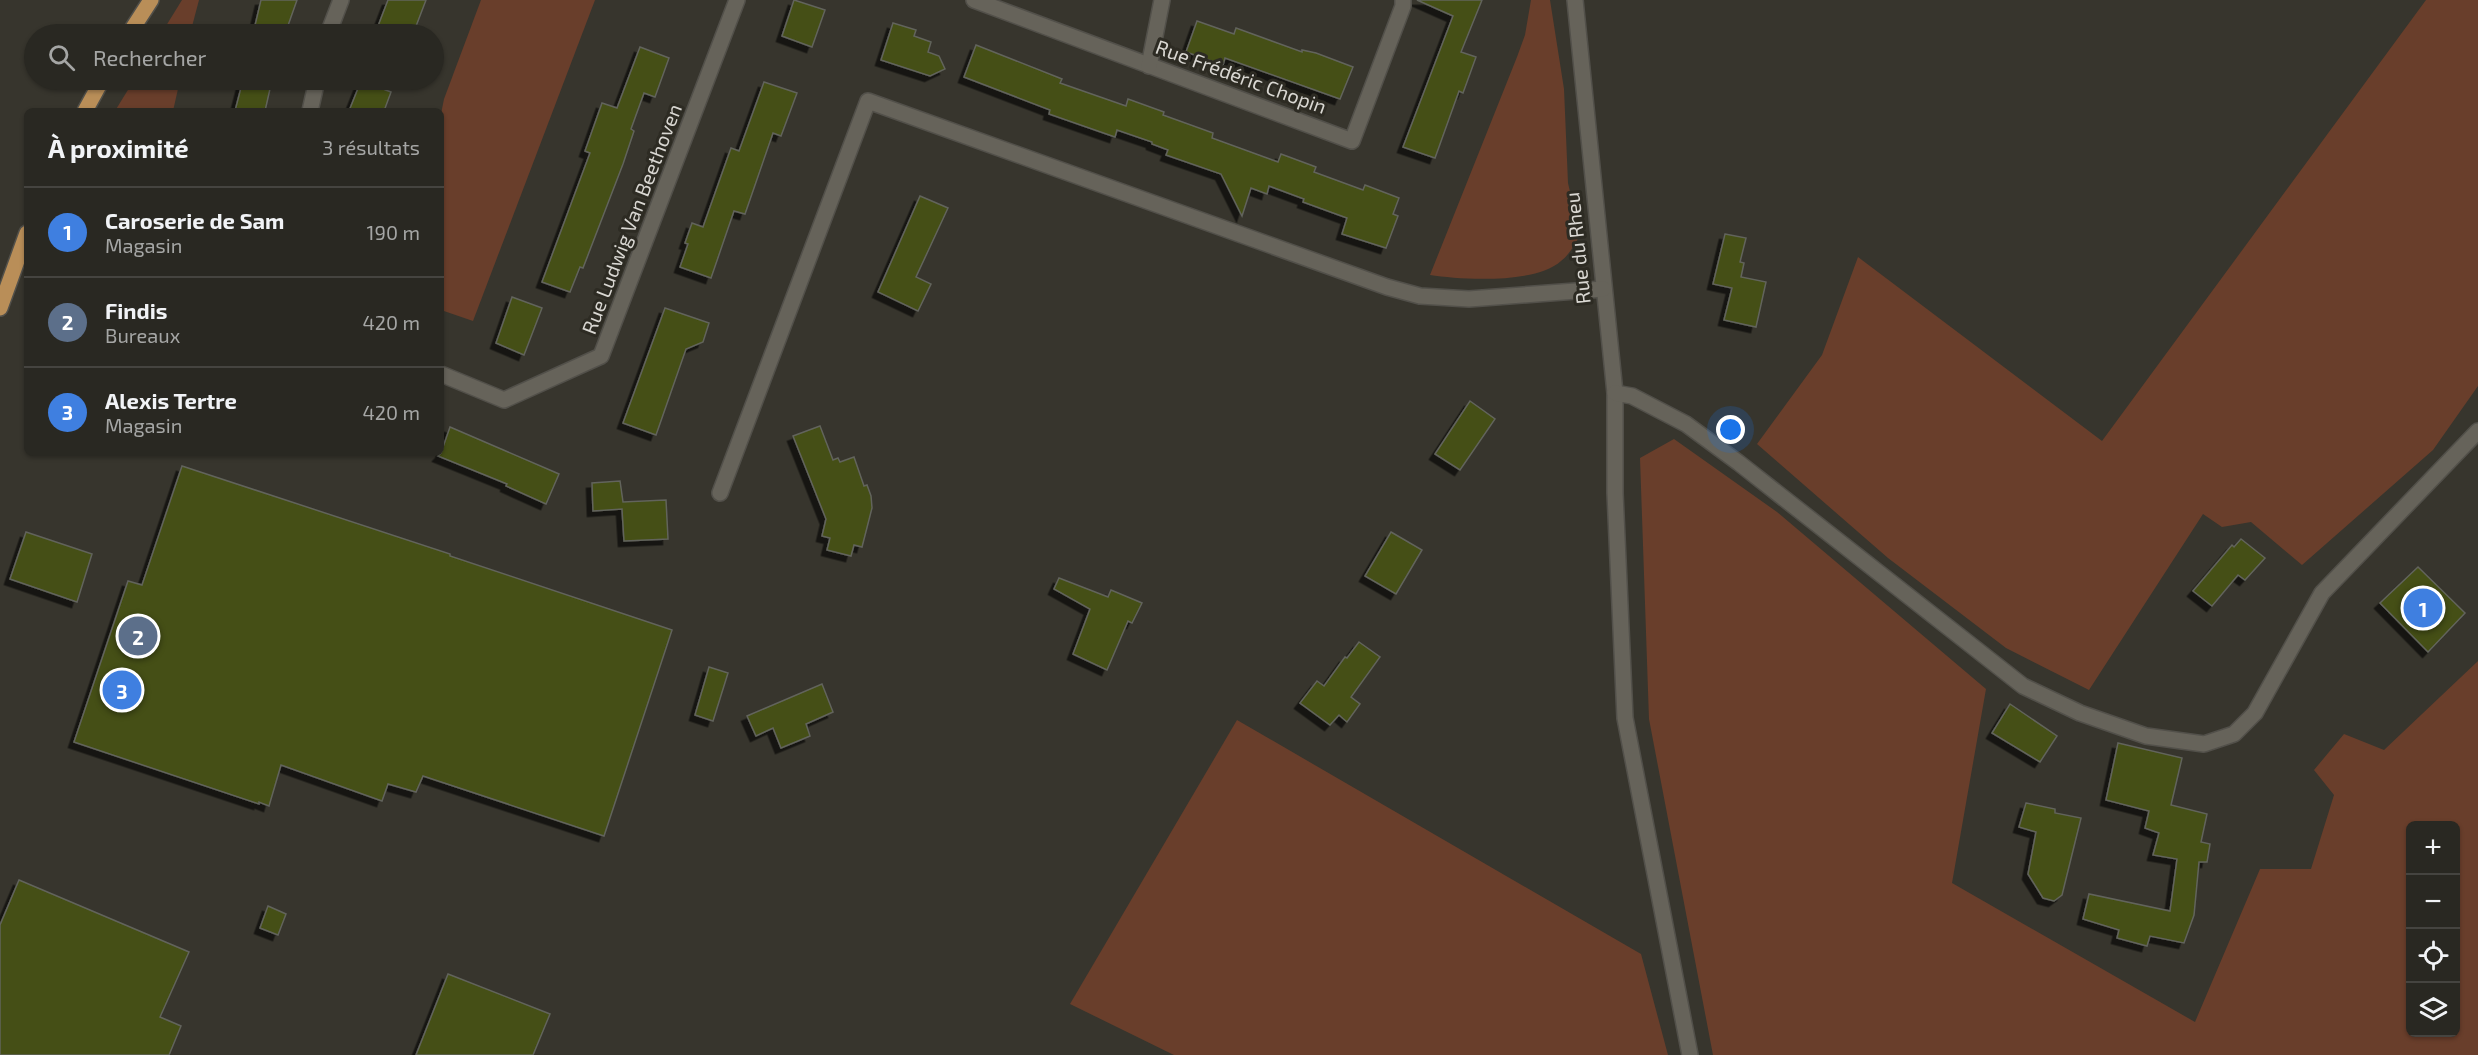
<!DOCTYPE html>
<html lang="fr">
<head>
<meta charset="utf-8">
<style>
  :root { --surface:#292822; --page:#35342f; --text:#f1f3f6; --muted:#a5a6a5; --line:#454440; --accent:#5bc8e6 }
  body { margin:0; font-family:"Exo 2",sans-serif; background:var(--page); color:var(--text) }
  .controls { position:absolute; right:18px; bottom:18px; display:grid; overflow:hidden; border-radius:9px; box-shadow:0 2px 4px #0004 }
  .controls button { width:54px; height:54px; display:grid; place-items:center; padding:0; border:0; border-bottom:2px solid var(--line); background:var(--surface); color:var(--text); font:30px sans-serif }
  .you { position:absolute; left:1731px; top:430px; width:21px; height:21px; margin:-15px; border:4px solid #fff; border-radius:50%; background:#1a73e8; box-shadow:0 0 0 9px #1a73e833 }
  .badge { display:grid; place-items:center; width:39px; height:39px; border-radius:50%; background:var(--accent); color:#fff; font-size:20px; font-weight:700 }
  .pin { position:absolute; translate:-50% -50%; border:3px solid #fff; box-shadow:0 2px 6px #0006 }
  .list { margin:0; padding:0; list-style:none }
  h2 { display:flex; justify-content:space-between; align-items:center; height:78px; margin:0; padding:0 24px; font-size:26px }
  h2 small { font-size:20px; font-weight:400; color:var(--muted) }
  .list li { display:grid; grid-template-columns:39px 1fr auto; gap:18px; align-items:center; box-sizing:border-box; height:90px; padding:0 24px; border-top:2px solid var(--line) }
  .list b { display:block; font-size:22px; white-space:nowrap }
  .list p { margin:0; font-size:20px; white-space:nowrap; color:var(--muted) }
  .list em { font-size:20px; font-style:normal; color:var(--muted) }
  .icon { flex:none; width:33px; height:33px; fill:none; stroke:currentColor; stroke-width:2; stroke-linecap:round; stroke-linejoin:round }
  .map { position:relative; flex:none; width:2478px; height:1055px; overflow:hidden }
  .search { position:absolute; background:var(--surface); box-shadow:0 2px 4px #0004; left:24px; top:24px; width:420px; height:66px; display:flex; align-items:center; gap:15px; box-sizing:border-box; padding:0 21px; border-radius:33px; color:var(--muted); font-size:22px }
  .panel { position:absolute; background:var(--surface); box-shadow:0 2px 4px #0004; left:24px; top:108px; width:420px; height:348px; border-radius:9px }
  .map>svg:first-child { display:block }
  .green { fill:#693e2b; fill-rule:evenodd }
  .building { fill:#444f12; stroke:#62645c; stroke-width:1.5; filter:url(#shadow) }
  .lines { fill:none; stroke-linecap:round; stroke-linejoin:round }
  .minor-casing { stroke:#52504a; stroke-width:18 }
  .major-casing { stroke:#52504a; stroke-width:18 }
  .minor { stroke:#66635a; stroke-width:15 }
  .major { stroke:#b98e58; stroke-width:15 }
  .labels { text-anchor:middle; stroke-width:6; stroke-linejoin:round; paint-order:stroke }
  .street-label { font-size:20px; fill:#d9d7d2; stroke:#2d2b23 }
</style>
</head>
<body>
<div class="map">
<svg width="2478" height="1055" viewBox="0 0 2478 1055">
  <defs>
    <filter id="shadow"><feDropShadow dx="-5.5" dy="5.5" stdDeviation="0" flood-color="#0009"/></filter>
  </defs>
  <rect width="100%" height="100%" fill="#37352d"/>
  <g class="green">
    <path d="M 182,0 L 199,0 L 190,34 L 161,34 Z"/>
    <path d="M 481,0 L 595,0 L 473,321 L 441,310 L 441,114 L 444,99 Z"/>
    <path d="M 1531,0 L 1550,0 L 1564,89 L 1568,183 L 1580,235 C 1575,244 1570,254 1561,261 C 1536,284 1462,280 1430,275 L 1517,57 L 1525,35 Z"/>
    <path d="M 2426,0 L 2478,0 L 2478,386 L 2433,450 L 2302,565 L 2251,522 L 2222,527 L 2203,514 L 2089,690 L 2006,648 L 1888,558 L 1757,444 L 1822,355 L 1858,257 L 2102,441 Z"/>
    <path d="M 134,80 L 180,80 L 173,111 L 115,111 Z"/>
    <path d="M 1674,439 L 1777,512 L 1986,689 L 1952,883 L 2195,1022 L 2260,869 L 2311,869 L 2334,795 L 2314,770 L 2344,734 L 2384,750 L 2478,661 L 2478,1055 L 1713,1055 L 1649,719 L 1640,458 ZM 2410,826 L 2456,826 L 2456,1032 L 2410,1032 Z"/>
    <path d="M 1237,720 L 1641,954 L 1668,1055 L 1174,1055 L 1070,1004 Z"/>
  </g>
  <g class="building">
    <path d="M 261,0 L 297,0 L 285,34 L 253,34 Z"/>
    <path d="M 388,0 L 426,0 L 413,34 L 375,34 Z"/>
    <path d="M 794,0 L 825,10 L 812,47 L 782,36 Z"/>
    <path d="M 1417,0 L 1482,0 L 1461,52 L 1476,57 L 1463,93 L 1459,91 L 1435,158 L 1403,147 L 1453,16 Z"/>
    <path d="M 1197,21 L 1234,34 L 1236,28 L 1302,52 L 1302,50 L 1316,53 L 1353,67 L 1340,99 L 1225,58 L 1223,65 L 1186,52 Z"/>
    <path d="M 893,23 L 916,30 L 914,36 L 931,42 L 928,52 L 939,56 L 945,69 L 930,76 L 881,60 Z"/>
    <path d="M 976,45 L 1062,79 L 1060,83 L 1126,106 L 1128,99 L 1164,112 L 1163,115 L 1213,133 L 1212,138 L 1278,162 L 1281,154 L 1316,167 L 1314,172 L 1363,190 L 1365,185 L 1399,198 L 1393,214 L 1398,216 L 1386,248 L 1342,234 L 1347,218 L 1303,202 L 1304,199 L 1269,186 L 1267,194 L 1251,188 L 1242,216 L 1221,174 L 1166,155 L 1168,150 L 1152,144 L 1152,142 L 1117,130 L 1115,137 L 1049,114 L 1050,110 L 964,77 Z"/>
    <path d="M 640,47 L 669,58 L 655,97 L 644,93 L 631,129 L 634,131 L 623,164 L 583,268 L 580,267 L 570,292 L 542,282 L 590,153 L 585,151 L 602,103 L 617,108 Z"/>
    <path d="M 243,80 L 272,80 L 265,111 L 235,111 Z"/>
    <path d="M 361,81 L 391,92 L 384,111 L 349,111 Z"/>
    <path d="M 764,82 L 797,93 L 781,136 L 773,133 L 745,214 L 734,211 L 711,278 L 680,267 L 688,244 L 685,243 L 692,223 L 703,227 L 731,148 L 739,151 Z"/>
    <path d="M 920,196 L 948,208 L 916,277 L 931,284 L 918,311 L 878,292 Z"/>
    <path d="M 1725,234 L 1746,238 L 1740,262 L 1744,263 L 1741,277 L 1766,282 L 1756,327 L 1724,320 L 1732,288 L 1713,284 Z"/>
    <path d="M 512,297 L 542,308 L 524,355 L 496,343 Z"/>
    <path d="M 665,308 L 709,323 L 703,342 L 686,349 L 656,435 L 623,423 Z"/>
    <path d="M 1470,401 L 1495,419 L 1460,470 L 1435,454 Z"/>
    <path d="M 820,426 L 833,460 L 838,458 L 840,462 L 854,457 L 864,486 L 867,485 L 871,496 L 872,508 L 862,547 L 854,545 L 851,556 L 827,550 L 830,538 L 822,536 L 826,519 L 793,436 Z"/>
    <path d="M 450,427 L 559,474 L 546,504 L 506,486 L 507,484 L 438,456 L 441,453 Z"/>
    <path d="M 182,466 L 450,554 L 450,556 L 672,630 L 604,836 L 423,776 L 416,792 L 388,784 L 382,801 L 281,765 L 269,806 L 259,802 L 259,804 L 74,742 L 128,581 L 142,585 Z"/>
    <path d="M 620,481 L 623,502 L 666,500 L 668,539 L 624,541 L 622,509 L 593,511 L 592,483 Z"/>
    <path d="M 26,532 L 92,554 L 77,602 L 10,579 Z"/>
    <path d="M 1391,532 L 1422,550 L 1396,594 L 1365,576 Z"/>
    <path d="M 2241,539 L 2265,558 L 2245,580 L 2238,575 L 2212,606 L 2193,591 L 2232,545 L 2234,547 Z"/>
    <path d="M 2418,567 L 2465,613 L 2428,652 L 2380,603 Z"/>
    <path d="M 1059,578 L 1108,597 L 1111,590 L 1142,603 L 1132,623 L 1128,621 L 1107,670 L 1073,654 L 1090,609 L 1054,589 Z"/>
    <path d="M 1359,642 L 1380,657 L 1351,697 L 1360,704 L 1347,722 L 1339,715 L 1330,725 L 1300,703 L 1317,681 L 1324,686 L 1345,657 L 1347,658 Z"/>
    <path d="M 709,667 L 728,673 L 713,721 L 695,715 Z"/>
    <path d="M 822,684 L 833,712 L 806,724 L 810,736 L 781,748 L 773,728 L 756,736 L 747,716 Z"/>
    <path d="M 2010,704 L 2057,736 L 2040,762 L 1992,733 Z"/>
    <path d="M 2118,743 L 2182,758 L 2171,805 L 2207,814 L 2201,842 L 2210,844 L 2207,862 L 2199,862 L 2194,915 L 2184,943 L 2150,936 L 2147,946 L 2117,938 L 2119,930 L 2083,919 L 2089,894 L 2170,911 L 2177,859 L 2153,855 L 2159,833 L 2145,828 L 2149,811 L 2106,800 Z"/>
    <path d="M 2026,803 L 2055,809 L 2055,813 L 2081,818 L 2062,895 L 2054,901 L 2043,898 L 2028,874 L 2036,832 L 2019,827 Z"/>
    <path d="M 19,880 L 189,952 L 160,1017 L 181,1026 L 169,1055 L 0,1055 L 0,925 Z"/>
    <path d="M 268,906 L 286,914 L 278,935 L 260,928 Z"/>
    <path d="M 448,974 L 550,1014 L 533,1055 L 416,1055 Z"/>
  </g>
  <g class="lines">
    <defs>
      <g id="minor">
        <path d="M 974,0 L 1352,141 L 1403,6 L 1403,0"/>
        <path d="M 1575,0 L 1615,393 L 1615,493 L 1625,718 L 1690,1055"/>
        <path d="M 328,34 L 341,0"/>
        <path d="M 1149,66 L 1162,0"/>
        <path d="M 310,111 L 317,80"/>
        <path d="M 441,374 L 504,400 L 601,356 L 737,0"/>
        <path d="M 1615,393 L 1632,396 L 1686,424 L 1739,463 L 2023,686 L 2080,713 L 2146,736 L 2204,744 L 2234,734 L 2255,713 L 2322,593 L 2478,431"/>
        <path d="M 720,493 L 868,101 L 1387,287 L 1420,296 L 1469,299 L 1603,289"/>
      </g>
      <g id="major">
        <path d="M 129,34 L 151,0"/>
        <path d="M 85,111 L 102,80"/>
        <path d="M 0,308 L 27,233"/>
      </g>
    </defs>
    <use href="#minor" class="minor-casing"/>
    <use href="#major" class="major-casing"/>
    <use href="#minor" class="minor"/>
    <use href="#major" class="major"/>
  </g>
  <g class="labels">
    <g class="street-label">
      <text transform="translate(1241 77) rotate(20)" y="7">Rue Frédéric Chopin</text>
      <text transform="translate(632 219) rotate(-69)" y="7">Rue Ludwig Van Beethoven</text>
      <text transform="translate(1578 248) rotate(-96)" y="7">Rue du Rheu</text>
    </g>
  </g>
</svg>
<div class="controls">
<button>+</button>
<button>−</button>
<button><svg class="icon" aria-label="locate" viewBox="0 0 24 24"><circle cx="12" cy="12" r="6"/><path d="M12 2v4M12 18v4M2 12h4M18 12h4"/></svg></button>
<button><svg class="icon" aria-label="layers" viewBox="0 0 24 24"><path d="M12 4l9 5-9 5-9-5zM3 14l9 5 9-5"/></svg></button>
</div>
<div class="you"></div>
<div class="pin badge" style="left:2423px;top:608px;background:#3f7fe0">1</div>
<div class="pin badge" style="left:138px;top:636px;background:#5c6f8a">2</div>
<div class="pin badge" style="left:122px;top:690px;background:#3f7fe0">3</div>
<div class="search"><svg class="icon" aria-label="search" viewBox="0 0 24 24"><circle cx="10" cy="10" r="6"/><path d="M15 15l6 6"/></svg>Rechercher</div>
<section class="panel">
<h2>À proximité<small>3 résultats</small></h2>
<ul class="list">
<li><span class="badge" style="background:#3f7fe0">1</span><div><b>Caroserie de Sam</b><p>Magasin</p></div><em>190 m</em></li>
<li><span class="badge" style="background:#5c6f8a">2</span><div><b>Findis</b><p>Bureaux</p></div><em>420 m</em></li>
<li><span class="badge" style="background:#3f7fe0">3</span><div><b>Alexis Tertre</b><p>Magasin</p></div><em>420 m</em></li>
</ul>
</section>
</div>
</body>
</html>
